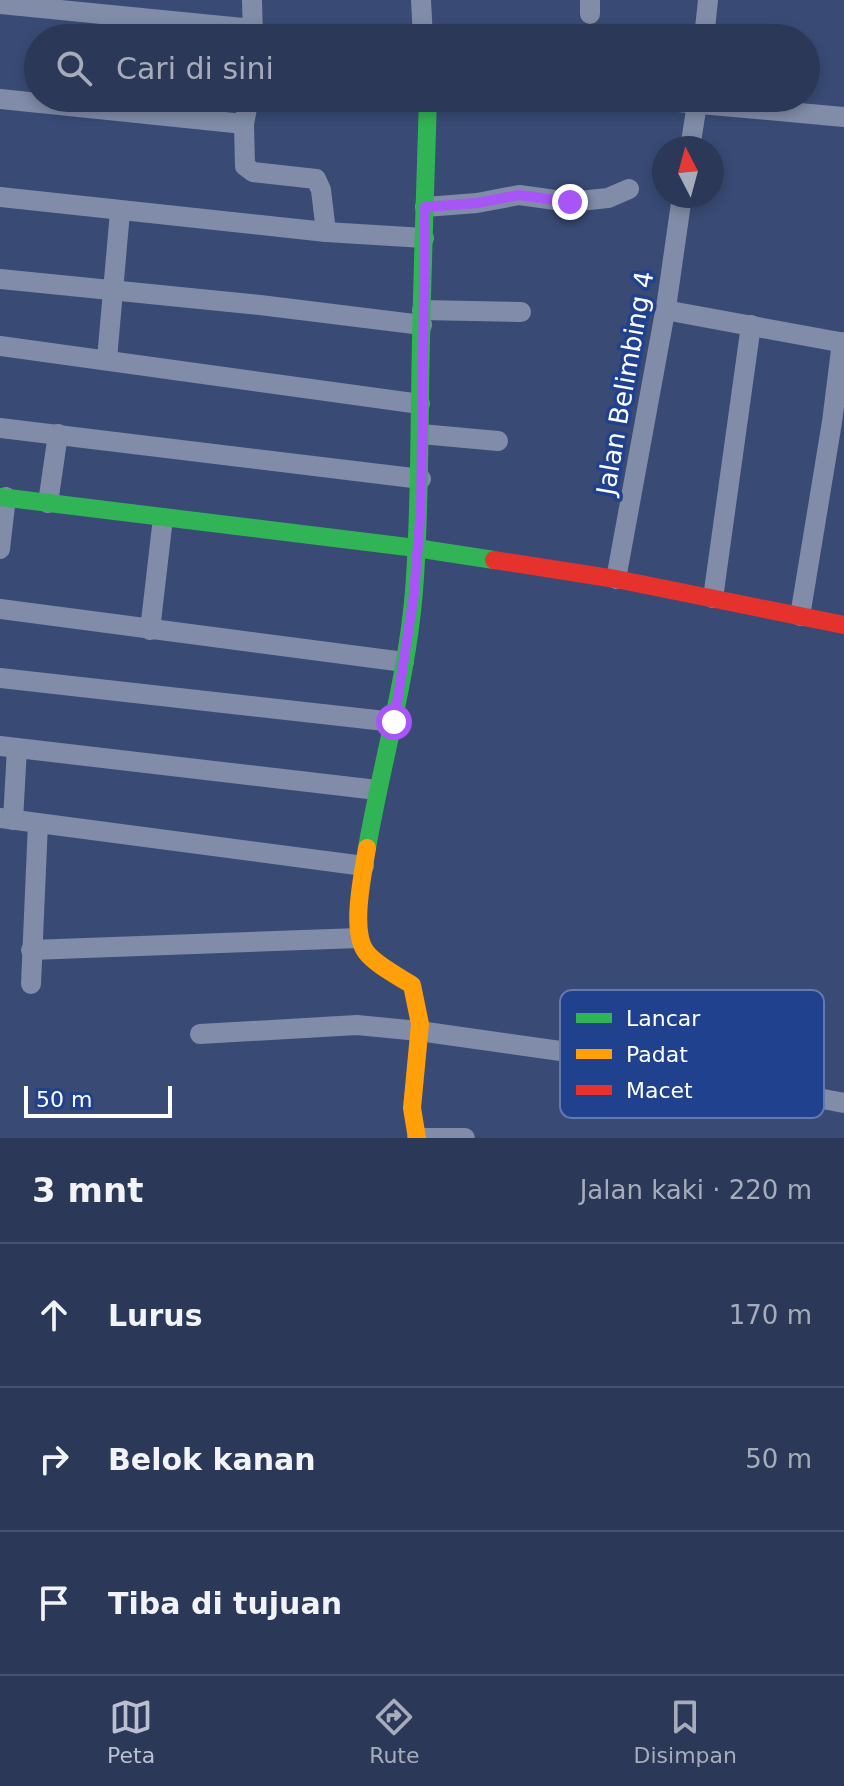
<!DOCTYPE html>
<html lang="id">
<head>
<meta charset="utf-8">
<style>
  :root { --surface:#2b3858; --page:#374361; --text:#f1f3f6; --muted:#a6acba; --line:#47526e; --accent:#bac0cf }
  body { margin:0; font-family:"DejaVu Sans",sans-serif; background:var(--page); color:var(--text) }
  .compass { position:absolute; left:652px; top:136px; width:72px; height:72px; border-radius:50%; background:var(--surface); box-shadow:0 4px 12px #0003; rotate:354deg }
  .scale { position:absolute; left:24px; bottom:20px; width:148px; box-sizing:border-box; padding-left:8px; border:4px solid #fff; border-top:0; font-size:22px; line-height:28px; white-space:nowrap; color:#fff; -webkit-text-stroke:6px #20418e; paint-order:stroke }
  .stop { position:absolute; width:24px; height:24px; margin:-18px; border:6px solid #a855f7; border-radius:50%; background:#fff }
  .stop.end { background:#a855f7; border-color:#fff; box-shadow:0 2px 8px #0008 }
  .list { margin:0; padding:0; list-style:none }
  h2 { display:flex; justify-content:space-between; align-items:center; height:104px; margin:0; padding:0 32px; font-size:34px }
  h2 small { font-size:26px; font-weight:400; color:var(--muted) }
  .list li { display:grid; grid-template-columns:52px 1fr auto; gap:24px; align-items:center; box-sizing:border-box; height:144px; padding:0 32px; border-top:2px solid var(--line) }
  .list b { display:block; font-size:30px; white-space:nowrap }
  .list em { font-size:26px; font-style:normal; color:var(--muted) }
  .icon { flex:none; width:44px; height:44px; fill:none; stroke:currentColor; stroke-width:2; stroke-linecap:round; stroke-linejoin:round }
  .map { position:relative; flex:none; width:844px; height:1138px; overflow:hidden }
  .search { position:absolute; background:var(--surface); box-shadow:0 4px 12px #0003; left:24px; right:24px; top:24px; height:88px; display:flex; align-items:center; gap:20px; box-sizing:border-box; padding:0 28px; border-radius:44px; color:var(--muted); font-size:30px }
  .sheet { height:536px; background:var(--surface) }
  nav { display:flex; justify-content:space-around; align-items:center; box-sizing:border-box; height:112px; border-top:2px solid var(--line); background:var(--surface); font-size:22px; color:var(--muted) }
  nav a { display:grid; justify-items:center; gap:4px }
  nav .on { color:var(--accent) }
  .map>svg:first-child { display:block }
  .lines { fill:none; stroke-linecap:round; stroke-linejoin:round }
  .street { stroke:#808ca8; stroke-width:20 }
  .fast { stroke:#30b455; stroke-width:18 }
  .slow { stroke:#ff9f0a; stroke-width:18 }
  .jam { stroke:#e5322d; stroke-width:18 }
  .route { stroke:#a855f7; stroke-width:10 }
  .labels { text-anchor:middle; stroke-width:7; stroke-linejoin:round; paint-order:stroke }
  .street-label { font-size:26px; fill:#fff; stroke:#20418e }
  .key { fill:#20418e; stroke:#637ab0; stroke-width:2 }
  .key-label { font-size:22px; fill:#fff }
</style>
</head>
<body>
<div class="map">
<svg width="844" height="1138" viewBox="0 0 844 1138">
  <rect width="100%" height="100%" fill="#394b75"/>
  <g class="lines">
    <g class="street">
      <path d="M 252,0 L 253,38"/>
      <path d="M 421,0 L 423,38"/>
      <path d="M 0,4 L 253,29"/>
      <path d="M 590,14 L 590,0"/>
      <path d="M 704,38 L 708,0"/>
      <path d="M 249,98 L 244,124 L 245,166 L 253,172 L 316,179 L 321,190 L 326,232"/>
      <path d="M 634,98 L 844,117"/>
      <path d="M 0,99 L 244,124"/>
      <path d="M 690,148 L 698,98"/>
      <path d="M 0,197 L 326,232 L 424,238"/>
      <path d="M 425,207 L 477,203 L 519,195 L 570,202 L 608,198 L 629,189"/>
      <path d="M 0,279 L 260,305 L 422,325"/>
      <path d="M 422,310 L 521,312"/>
      <path d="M 665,310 L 844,343"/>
      <path d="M 0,346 L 420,404"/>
      <path d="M 107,359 L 120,212"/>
      <path d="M 0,428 L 421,479"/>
      <path d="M 421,434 L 498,441"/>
      <path d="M 48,503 L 58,434"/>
      <path d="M 0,549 L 6,497"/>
      <path d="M 616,579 L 667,301 L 682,196"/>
      <path d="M 713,598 L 751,325"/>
      <path d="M 0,609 L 404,662"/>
      <path d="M 800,616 L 832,422 L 842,342"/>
      <path d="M 150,630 L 163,518"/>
      <path d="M 0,678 L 394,722"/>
      <path d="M 0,746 L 377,790"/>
      <path d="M 0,818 L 364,866"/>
      <path d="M 13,820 L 17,748"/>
      <path d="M 31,950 L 359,938"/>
      <path d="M 31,984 L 38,823"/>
      <path d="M 200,1034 L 357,1025 L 419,1031 L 589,1055 L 844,1103"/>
      <path d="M 417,1138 L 465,1138"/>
    </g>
    <g class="fast">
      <path d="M 0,497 L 416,548 L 494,560"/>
      <path d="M 367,848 C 382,762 407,678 414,591 C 419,528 419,465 420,402 C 421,301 425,199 428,98"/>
    </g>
    <path class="slow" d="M 367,848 C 363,874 350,931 366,952 C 376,965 398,976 412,985 L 420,1024 L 412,1108 L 417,1138"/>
    <path class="jam" d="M 494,560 L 616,579 L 844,625"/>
  </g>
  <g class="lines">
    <path class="route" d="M 394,722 L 414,594 L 421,506 L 425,207 L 477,203 L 519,195 L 570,202"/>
  </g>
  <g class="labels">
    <g class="street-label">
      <text transform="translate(625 383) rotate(-80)" y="9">Jalan Belimbing 4</text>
    </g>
  </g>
  <rect x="560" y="990" width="264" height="128" rx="12" class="key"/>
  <rect x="576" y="1013" width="36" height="10" fill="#30b455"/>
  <rect x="576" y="1049" width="36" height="10" fill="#ff9f0a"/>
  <rect x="576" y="1085" width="36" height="10" fill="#e5322d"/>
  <g class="key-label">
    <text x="626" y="1026">Lancar</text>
    <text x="626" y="1062">Padat</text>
    <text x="626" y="1098">Macet</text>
  </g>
</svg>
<svg class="compass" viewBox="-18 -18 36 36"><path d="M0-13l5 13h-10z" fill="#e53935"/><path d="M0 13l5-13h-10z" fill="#a6acba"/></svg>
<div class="scale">50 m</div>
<div class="stop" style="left:394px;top:722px"></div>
<div class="stop end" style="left:570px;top:202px"></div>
<div class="search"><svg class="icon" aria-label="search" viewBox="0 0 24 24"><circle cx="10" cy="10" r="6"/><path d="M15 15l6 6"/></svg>Cari di sini</div>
</div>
<section class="sheet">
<h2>3 mnt<small>Jalan kaki · 220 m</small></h2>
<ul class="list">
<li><svg class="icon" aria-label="ahead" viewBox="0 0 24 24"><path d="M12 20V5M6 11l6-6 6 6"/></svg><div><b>Lurus</b></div><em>170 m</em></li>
<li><svg class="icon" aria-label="right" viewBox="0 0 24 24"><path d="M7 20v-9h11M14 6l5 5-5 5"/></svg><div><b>Belok kanan</b></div><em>50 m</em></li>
<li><svg class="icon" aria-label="arrive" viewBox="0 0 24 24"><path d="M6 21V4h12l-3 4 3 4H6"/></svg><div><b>Tiba di tujuan</b></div></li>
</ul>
</section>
<nav>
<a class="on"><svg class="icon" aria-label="map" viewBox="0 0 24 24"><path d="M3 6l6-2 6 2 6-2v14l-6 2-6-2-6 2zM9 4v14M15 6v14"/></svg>Peta</a>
<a><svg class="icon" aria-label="directions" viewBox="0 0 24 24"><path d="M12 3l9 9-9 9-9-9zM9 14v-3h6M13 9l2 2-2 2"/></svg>Rute</a>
<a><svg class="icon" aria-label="saved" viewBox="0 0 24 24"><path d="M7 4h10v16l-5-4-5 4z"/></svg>Disimpan</a>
</nav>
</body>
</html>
